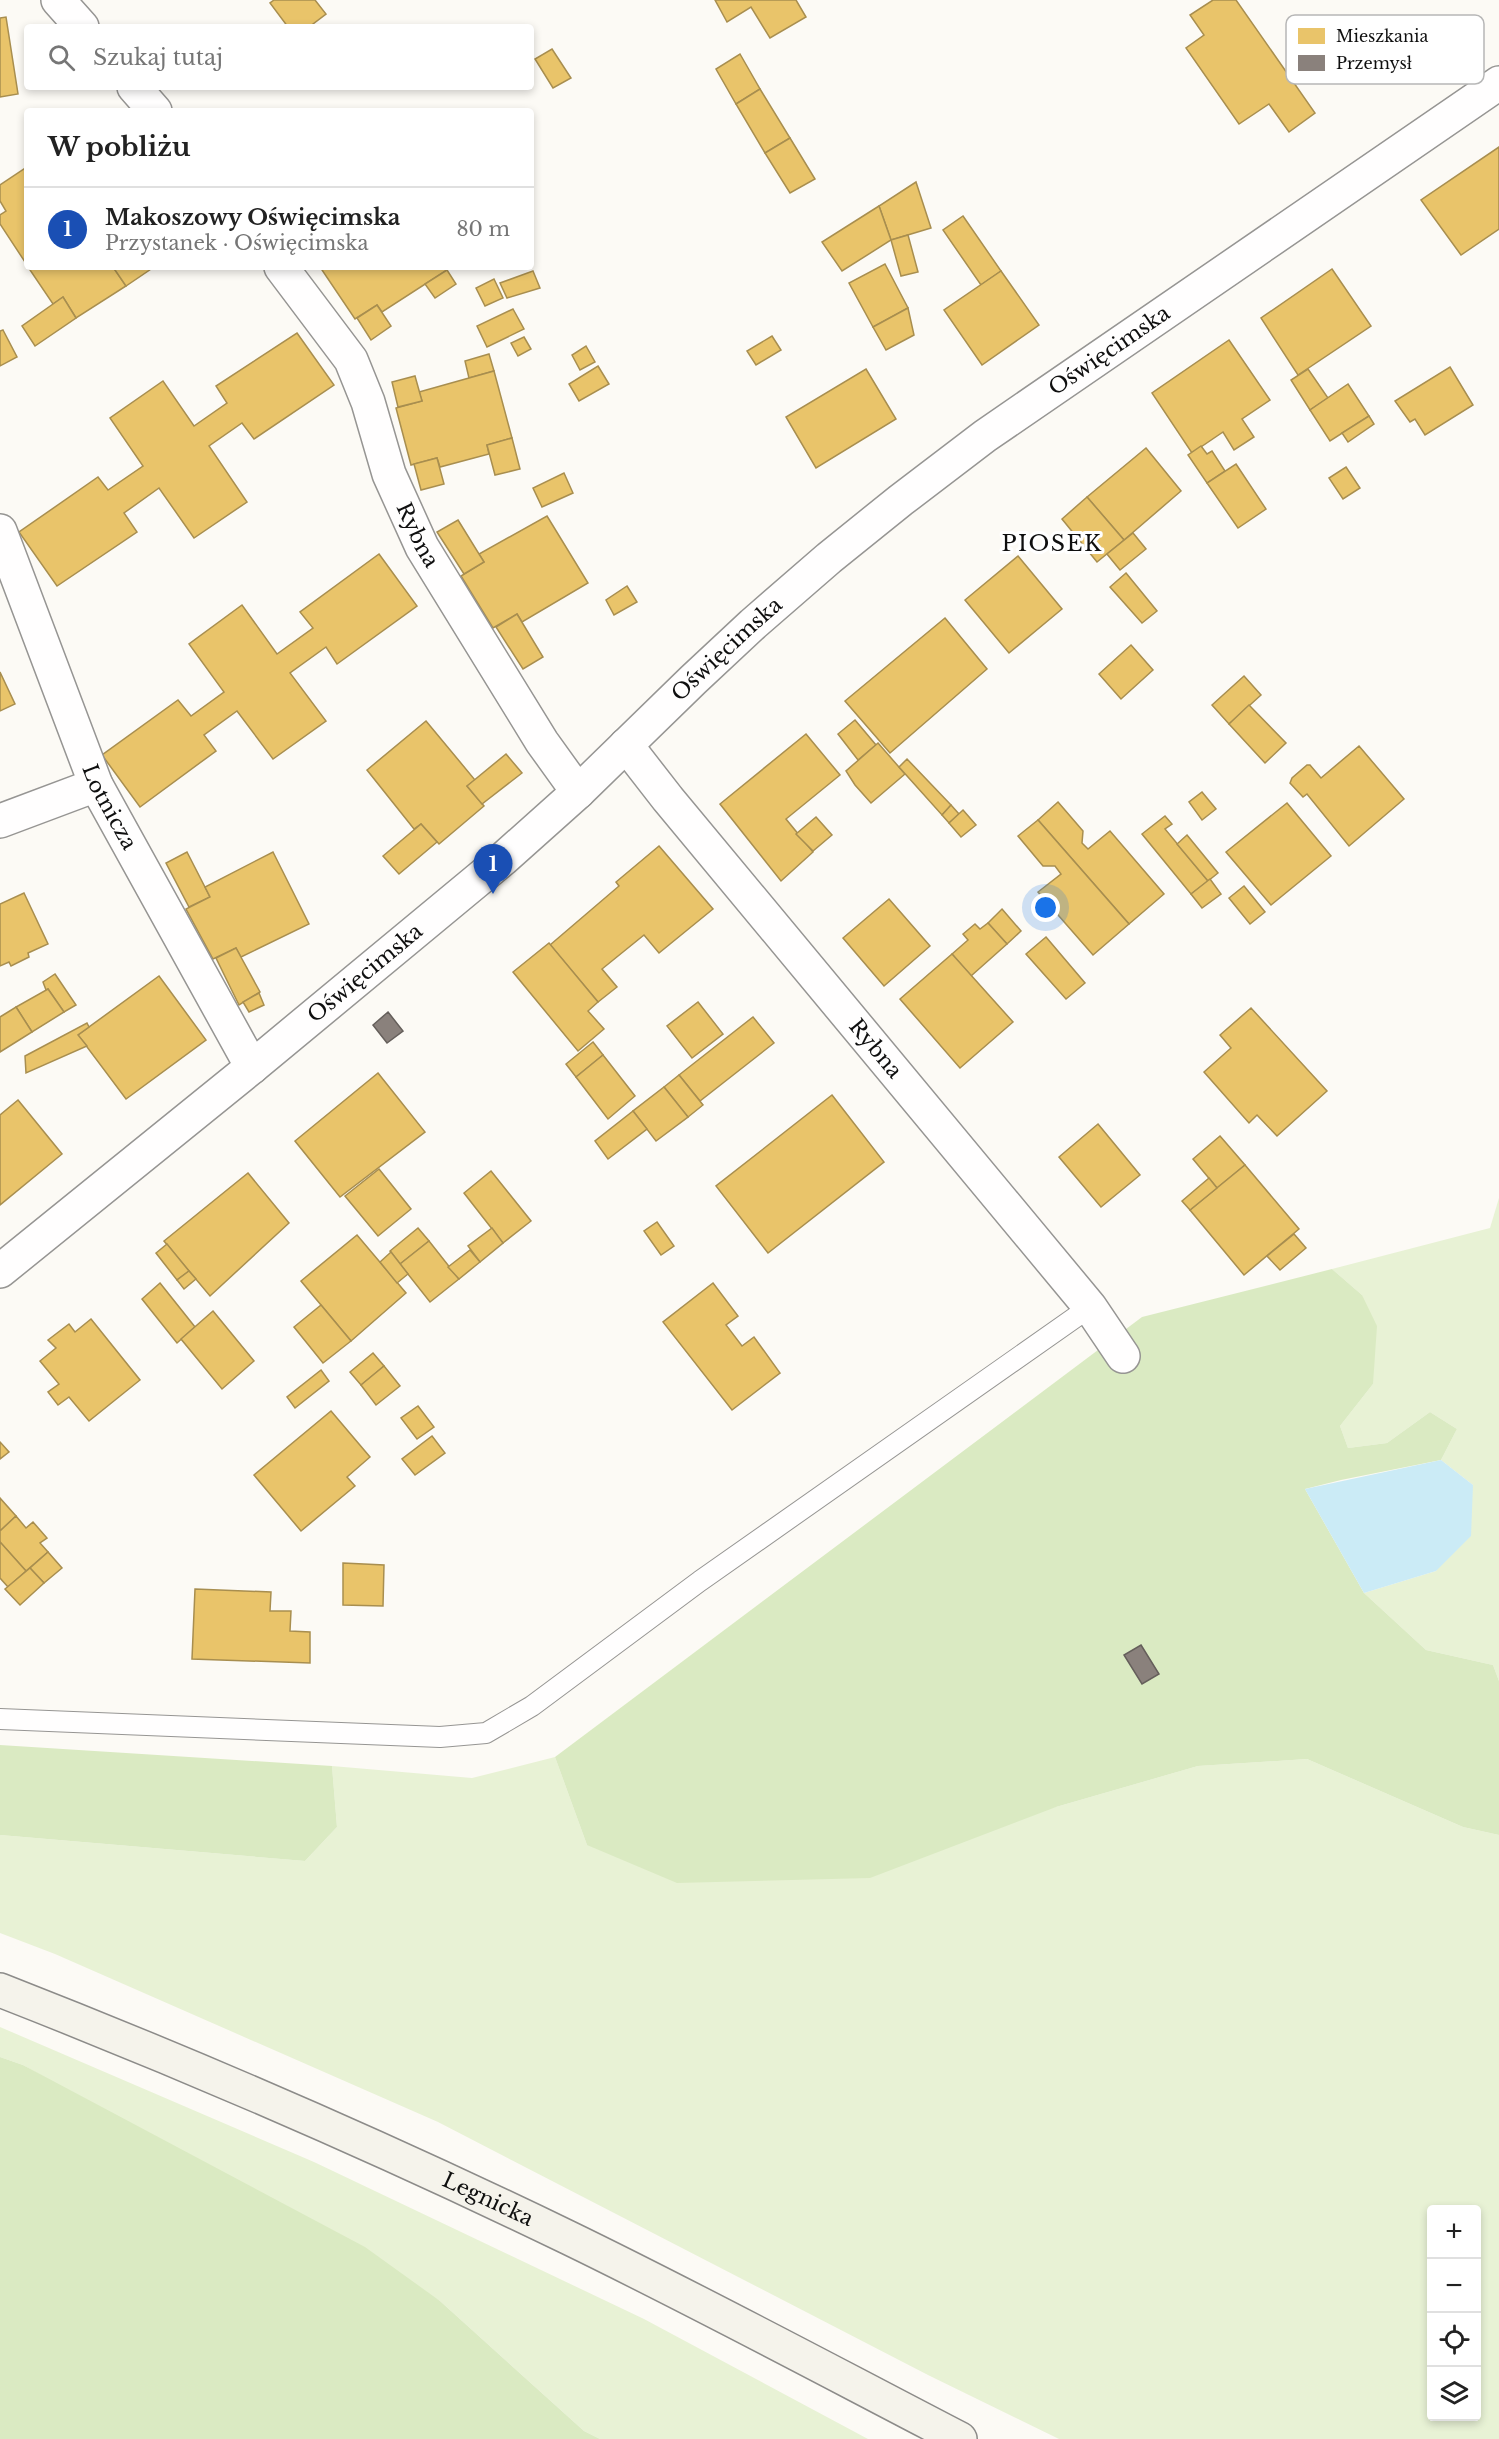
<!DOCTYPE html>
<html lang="pl">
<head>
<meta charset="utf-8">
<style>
  :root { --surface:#fff; --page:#f2f2f2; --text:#222; --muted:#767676; --line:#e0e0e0; --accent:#ea580c }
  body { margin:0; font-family:"Libre Baskerville",serif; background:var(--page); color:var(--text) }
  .controls { position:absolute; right:18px; bottom:18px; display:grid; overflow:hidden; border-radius:6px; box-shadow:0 3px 9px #0003 }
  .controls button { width:54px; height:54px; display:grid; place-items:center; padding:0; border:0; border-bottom:2px solid var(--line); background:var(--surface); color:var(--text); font:30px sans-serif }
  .you { position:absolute; left:1046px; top:908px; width:21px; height:21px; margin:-15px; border:4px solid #fff; border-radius:50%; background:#1a73e8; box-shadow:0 0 0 9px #1a73e833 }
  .badge { display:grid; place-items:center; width:39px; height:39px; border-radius:50%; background:var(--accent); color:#fff; font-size:20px; font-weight:700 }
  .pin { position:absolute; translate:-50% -50px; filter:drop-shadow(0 2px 3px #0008) }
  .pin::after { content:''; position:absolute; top:32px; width:21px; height:18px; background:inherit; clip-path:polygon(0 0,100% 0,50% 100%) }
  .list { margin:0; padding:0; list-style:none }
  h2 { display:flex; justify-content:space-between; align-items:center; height:78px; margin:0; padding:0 24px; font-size:26px }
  h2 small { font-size:20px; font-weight:400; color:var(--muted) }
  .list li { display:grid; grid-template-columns:39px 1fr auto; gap:18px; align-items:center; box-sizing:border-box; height:84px; padding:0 24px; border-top:2px solid var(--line) }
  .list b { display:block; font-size:22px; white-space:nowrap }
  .list p { margin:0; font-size:20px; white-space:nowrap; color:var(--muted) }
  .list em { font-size:20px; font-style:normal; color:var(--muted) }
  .icon { flex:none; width:33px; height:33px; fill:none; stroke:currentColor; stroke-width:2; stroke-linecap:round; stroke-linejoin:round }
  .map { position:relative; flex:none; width:1499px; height:2439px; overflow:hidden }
  .search { position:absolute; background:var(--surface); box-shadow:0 3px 9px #0003; left:24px; top:24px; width:510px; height:66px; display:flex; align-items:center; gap:15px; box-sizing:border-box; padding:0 21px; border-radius:6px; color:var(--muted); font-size:22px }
  .panel { position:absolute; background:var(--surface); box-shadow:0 3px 9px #0003; left:24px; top:108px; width:510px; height:162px; border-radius:6px }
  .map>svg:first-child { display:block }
  .green { fill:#e8f2d5; fill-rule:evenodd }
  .forest { fill:#daeac2 }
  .water { fill:#cbebf6 }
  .homes { fill:#e9c46a; stroke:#a88e4f; stroke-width:1.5 }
  .industry { fill:#8a817c; stroke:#655f5b; stroke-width:1.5 }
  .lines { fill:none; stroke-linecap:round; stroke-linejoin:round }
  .service-casing { stroke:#969593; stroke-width:22 }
  .minor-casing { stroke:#969593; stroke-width:36 }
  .secondary-casing { stroke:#8c8b89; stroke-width:36 }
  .service { stroke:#fffefe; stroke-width:20 }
  .minor { stroke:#fffefe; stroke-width:33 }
  .secondary { stroke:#f5f3eb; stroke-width:33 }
  .labels { text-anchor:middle; stroke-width:6; stroke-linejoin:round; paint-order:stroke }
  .street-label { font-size:21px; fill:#0f0f0f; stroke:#fff }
  .neighbourhood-label { font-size:22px; letter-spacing:1.5px; fill:#0f0f0f; stroke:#fff }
  .key { fill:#fff; stroke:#b7b7b7; stroke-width:1.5 }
  .key-label { font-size:16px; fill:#0f0f0f }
</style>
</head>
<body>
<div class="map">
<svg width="1499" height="2439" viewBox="0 0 1499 2439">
  <rect width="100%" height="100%" fill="#fcfaf5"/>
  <g class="green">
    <path d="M 1499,1198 L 1499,1681 L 1493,1665 L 1426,1650 L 1364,1593 L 1436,1571 L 1473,1485 L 1441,1460 L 1457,1429 L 1430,1412 L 1387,1443 L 1348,1448 L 1340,1426 L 1373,1384 L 1362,1295 L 1332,1269 L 1490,1228 Z"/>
    <path d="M 555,1757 L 587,1845 L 1056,1807 L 1198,1766 L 1307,1759 L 1463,1827 L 1499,1835 L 1499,2439 L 1059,2439 L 928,2375 L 438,2122 L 55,1954 L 0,1933 L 0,1835 L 305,1861 L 337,1827 L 332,1766 L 472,1778 ZM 1432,2210 L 1476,2210 L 1476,2416 L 1432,2416 Z"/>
    <path d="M 0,2027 L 314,2162 L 644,2319 L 868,2439 L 600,2439 L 584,2431 L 440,2301 L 23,2065 L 0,2057 Z"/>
  </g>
  <g class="forest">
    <path d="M 1332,1269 L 1362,1295 L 1377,1326 L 1373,1384 L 1340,1426 L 1348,1448 L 1387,1443 L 1430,1412 L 1457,1429 L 1441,1460 L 1341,1480 L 1305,1489 L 1364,1593 L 1426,1650 L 1493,1665 L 1499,1681 L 1499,1835 L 1463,1827 L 1307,1759 L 1198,1766 L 1056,1807 L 870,1878 L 677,1883 L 587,1845 L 555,1757 L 1142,1317 Z"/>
    <path d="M 0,1745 L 332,1766 L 337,1827 L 305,1861 L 0,1835 Z"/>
    <path d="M 0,2057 L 23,2065 L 365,2247 L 440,2301 L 584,2431 L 600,2439 L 0,2439 Z"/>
  </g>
  <path class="water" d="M 1441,1460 L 1473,1485 L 1471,1536 L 1436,1571 L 1364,1593 L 1305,1489 Z"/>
  <g class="homes">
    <path d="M 274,0 L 315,0 L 326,14 L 309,27 L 288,27 L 270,3 Z"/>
    <path d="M 715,0 L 796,0 L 806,17 L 770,38 L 751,7 L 727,22 Z"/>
    <path d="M 1213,0 L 1236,0 L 1315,113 L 1289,132 L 1269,104 L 1239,124 L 1186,48 L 1204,35 L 1190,15 Z"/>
    <path d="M 6,17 L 18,94 L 0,97 L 0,18 Z"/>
    <path d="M 552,49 L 571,78 L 553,88 L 535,59 Z"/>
    <path d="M 740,54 L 760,89 L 736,104 L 716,69 Z"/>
    <path d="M 760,89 L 790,138 L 765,153 L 736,104 Z"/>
    <path d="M 790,138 L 815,179 L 790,193 L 765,153 Z"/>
    <path d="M 1499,147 L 1499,229 L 1461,255 L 1421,200 Z"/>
    <path d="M 27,167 L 27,265 L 0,224 L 0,215 L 6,211 L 0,201 L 0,185 Z"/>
    <path d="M 916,182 L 931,228 L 891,240 L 879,206 Z"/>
    <path d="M 879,206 L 891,240 L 842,271 L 822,242 Z"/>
    <path d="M 963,216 L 1001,271 L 981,285 L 943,230 Z"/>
    <path d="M 908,235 L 918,272 L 901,276 L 891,240 Z"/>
    <path d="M 885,264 L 908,308 L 873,327 L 849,283 Z"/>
    <path d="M 28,267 L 113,267 L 126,286 L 76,318 L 63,297 L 53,304 Z"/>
    <path d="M 113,267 L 154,267 L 126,286 Z"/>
    <path d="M 327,267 L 445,267 L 447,270 L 382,312 L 377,305 L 355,319 L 322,270 Z"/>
    <path d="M 1332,269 L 1371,326 L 1298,375 L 1261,318 Z"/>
    <path d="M 447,270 L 456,284 L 435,298 L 425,284 Z"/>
    <path d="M 533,271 L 540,288 L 507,298 L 500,283 Z"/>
    <path d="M 1001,271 L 1039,325 L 982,365 L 944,310 Z"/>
    <path d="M 494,279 L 503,298 L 485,306 L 476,288 Z"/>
    <path d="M 63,297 L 76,318 L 35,346 L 22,326 Z"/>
    <path d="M 377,305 L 391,326 L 371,340 L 357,318 Z"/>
    <path d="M 908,308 L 914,335 L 886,350 L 873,327 Z"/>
    <path d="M 513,309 L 524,329 L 487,347 L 477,326 Z"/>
    <path d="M 3,330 L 17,357 L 0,366 L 0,331 Z"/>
    <path d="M 297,333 L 334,385 L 254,439 L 242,423 L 209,446 L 247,502 L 194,538 L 159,488 L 124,513 L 137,532 L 57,586 L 19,532 L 98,477 L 108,490 L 143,466 L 110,418 L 163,381 L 194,426 L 227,403 L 216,386 Z"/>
    <path d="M 772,336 L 781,350 L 756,365 L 747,351 Z"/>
    <path d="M 524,337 L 531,349 L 518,356 L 511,343 Z"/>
    <path d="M 1229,340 L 1270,400 L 1242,419 L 1254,437 L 1234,450 L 1223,432 L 1192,453 L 1152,393 Z"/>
    <path d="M 586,346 L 595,362 L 580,370 L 572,355 Z"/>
    <path d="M 489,354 L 494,371 L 469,378 L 465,361 Z"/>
    <path d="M 598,366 L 609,384 L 579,401 L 569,384 Z"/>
    <path d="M 1450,367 L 1473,405 L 1425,435 L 1415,419 L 1410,422 L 1395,401 Z"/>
    <path d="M 866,369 L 896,419 L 816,468 L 786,417 Z"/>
    <path d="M 1308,369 L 1328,398 L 1310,410 L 1291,380 Z"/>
    <path d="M 494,371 L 512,438 L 487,445 L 489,454 L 440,467 L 437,458 L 411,465 L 396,408 L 422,401 L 419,392 Z"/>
    <path d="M 415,376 L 422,401 L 398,407 L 392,382 Z"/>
    <path d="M 1348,384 L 1369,416 L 1330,441 L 1310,410 Z"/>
    <path d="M 1369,416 L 1374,424 L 1348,442 L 1342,433 Z"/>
    <path d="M 512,438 L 520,469 L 495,475 L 487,445 Z"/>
    <path d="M 1201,446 L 1207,454 L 1212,451 L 1225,471 L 1207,483 L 1188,455 Z"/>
    <path d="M 1146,448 L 1181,491 L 1124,540 L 1087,497 Z"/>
    <path d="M 437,458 L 444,484 L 421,490 L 414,464 Z"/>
    <path d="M 1236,464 L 1266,509 L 1238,528 L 1207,483 Z"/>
    <path d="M 1346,467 L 1360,488 L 1343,499 L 1329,478 Z"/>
    <path d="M 564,473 L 573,493 L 542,507 L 533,488 Z"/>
    <path d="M 1087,497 L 1124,540 L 1097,562 L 1062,519 Z"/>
    <path d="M 547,516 L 588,583 L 522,622 L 517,614 L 493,628 L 461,576 L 484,562 L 479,554 Z"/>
    <path d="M 458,520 L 484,562 L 464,574 L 437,532 Z"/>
    <path d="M 1133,533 L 1146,549 L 1120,570 L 1107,554 Z"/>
    <path d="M 379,554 L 417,606 L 337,664 L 326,647 L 290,673 L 326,721 L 273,759 L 237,711 L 204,735 L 216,751 L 140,807 L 102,755 L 178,700 L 191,716 L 224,692 L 189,644 L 242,605 L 277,654 L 313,628 L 300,612 Z"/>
    <path d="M 1018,556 L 1062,609 L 1009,653 L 965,600 Z"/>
    <path d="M 1126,573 L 1157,611 L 1142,623 L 1110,587 Z"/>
    <path d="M 627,586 L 637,602 L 614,615 L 606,600 Z"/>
    <path d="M 517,614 L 543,657 L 523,669 L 496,627 Z"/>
    <path d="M 945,618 L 987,669 L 890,753 L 845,701 Z"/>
    <path d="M 1131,645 L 1153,670 L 1121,699 L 1099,674 Z"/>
    <path d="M 0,672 L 15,704 L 0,711 Z"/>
    <path d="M 1244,676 L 1261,695 L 1229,724 L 1212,705 Z"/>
    <path d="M 1249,705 L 1286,743 L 1265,763 L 1229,724 Z"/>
    <path d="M 855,720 L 876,745 L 858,760 L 838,734 Z"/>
    <path d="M 426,721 L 475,780 L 467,786 L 484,806 L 439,844 L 421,824 L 414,829 L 367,770 Z"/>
    <path d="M 806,734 L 840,775 L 786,819 L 813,852 L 781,881 L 720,804 Z"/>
    <path d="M 878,743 L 905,774 L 871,803 L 855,785 L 846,771 Z"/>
    <path d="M 1359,746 L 1404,799 L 1349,846 L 1307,794 L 1303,797 L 1290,783 L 1292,778 L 1307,765 L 1310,765 L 1321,778 Z"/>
    <path d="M 506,754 L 522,773 L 482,804 L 467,786 Z"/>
    <path d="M 907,759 L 951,805 L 942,815 L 899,767 Z"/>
    <path d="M 1202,792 L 1216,809 L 1202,820 L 1189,802 Z"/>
    <path d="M 1058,802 L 1083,831 L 1082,843 L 1088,849 L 1110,831 L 1164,894 L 1129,924 L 1038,820 Z"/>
    <path d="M 1287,803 L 1331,856 L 1271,905 L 1226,852 Z"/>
    <path d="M 951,805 L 959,814 L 949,823 L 942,815 Z"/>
    <path d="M 963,810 L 976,825 L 961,837 L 949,823 Z"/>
    <path d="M 1165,816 L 1172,824 L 1165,829 L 1208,881 L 1191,894 L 1142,834 Z"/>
    <path d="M 816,817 L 832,835 L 813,851 L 796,834 Z"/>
    <path d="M 1038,820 L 1129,924 L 1093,955 L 1038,892 L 1061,874 L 1055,866 L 1043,866 L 1018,836 Z"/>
    <path d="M 421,824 L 437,842 L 399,874 L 383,856 Z"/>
    <path d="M 1187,835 L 1218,873 L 1208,881 L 1177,844 Z"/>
    <path d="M 659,846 L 713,909 L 659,953 L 644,935 L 602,969 L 617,987 L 598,1002 L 550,945 L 619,886 L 616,882 Z"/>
    <path d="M 187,852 L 210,897 L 189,907 L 166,863 Z"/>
    <path d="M 273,852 L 309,924 L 241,957 L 236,948 L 213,959 L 186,909 L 210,897 L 205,887 Z"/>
    <path d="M 1210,879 L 1221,894 L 1202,908 L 1191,894 Z"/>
    <path d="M 1244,886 L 1265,912 L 1250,924 L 1229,898 Z"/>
    <path d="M 24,893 L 48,944 L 28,953 L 29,957 L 11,966 L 9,962 L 0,966 L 0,904 Z"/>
    <path d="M 889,899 L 930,946 L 884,986 L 843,938 Z"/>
    <path d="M 1002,909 L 1021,931 L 1007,944 L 988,923 Z"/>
    <path d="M 988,923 L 1007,944 L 971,976 L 952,954 L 968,940 L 963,934 L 975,924 L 980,929 Z"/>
    <path d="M 1046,937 L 1085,983 L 1066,999 L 1026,954 Z"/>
    <path d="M 549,943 L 598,1002 L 588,1011 L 604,1029 L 578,1051 L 513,972 Z"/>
    <path d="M 236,948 L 260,992 L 239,1005 L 216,958 Z"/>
    <path d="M 952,954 L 1013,1022 L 960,1068 L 900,999 Z"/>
    <path d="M 55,974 L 76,1005 L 64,1012 L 48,989 L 46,990 L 43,982 Z"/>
    <path d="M 159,976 L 206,1040 L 126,1099 L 78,1035 Z"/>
    <path d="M 48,989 L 64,1012 L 32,1032 L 16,1007 Z"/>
    <path d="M 259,993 L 264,1005 L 249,1012 L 243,1002 Z"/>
    <path d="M 698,1002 L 723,1034 L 692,1058 L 667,1026 Z"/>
    <path d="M 16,1007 L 32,1032 L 0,1052 L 0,1017 Z"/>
    <path d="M 1251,1008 L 1327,1091 L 1277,1136 L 1257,1115 L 1249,1123 L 1204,1072 L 1231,1048 L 1220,1035 Z"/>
    <path d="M 753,1017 L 774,1043 L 700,1101 L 679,1075 Z"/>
    <path d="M 87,1023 L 89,1027 L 78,1035 L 87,1046 L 26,1073 L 25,1056 Z"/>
    <path d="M 593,1042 L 603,1055 L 576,1077 L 566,1064 Z"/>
    <path d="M 603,1055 L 635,1096 L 608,1119 L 576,1077 Z"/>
    <path d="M 378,1073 L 425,1132 L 340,1197 L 295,1141 Z"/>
    <path d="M 679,1075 L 703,1105 L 688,1117 L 664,1087 Z"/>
    <path d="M 664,1087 L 688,1117 L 656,1141 L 633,1111 Z"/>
    <path d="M 832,1095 L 884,1162 L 768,1253 L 716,1186 Z"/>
    <path d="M 18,1100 L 62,1154 L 0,1205 L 0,1115 Z"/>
    <path d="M 633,1111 L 647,1129 L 608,1159 L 595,1141 Z"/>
    <path d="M 1098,1124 L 1140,1175 L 1101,1207 L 1059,1157 Z"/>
    <path d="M 1220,1136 L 1245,1165 L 1217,1188 L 1193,1159 Z"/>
    <path d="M 1245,1165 L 1299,1229 L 1244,1275 L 1190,1210 Z"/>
    <path d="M 379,1169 L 411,1209 L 378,1236 L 345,1196 Z"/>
    <path d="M 491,1171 L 531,1221 L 503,1243 L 464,1193 Z"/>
    <path d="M 248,1173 L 289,1223 L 210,1296 L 164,1241 Z"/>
    <path d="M 1209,1178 L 1217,1188 L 1190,1210 L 1182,1201 Z"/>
    <path d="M 657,1222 L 674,1246 L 661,1255 L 644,1231 Z"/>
    <path d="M 418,1228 L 429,1241 L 400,1264 L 390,1251 Z"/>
    <path d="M 492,1228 L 503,1243 L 480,1262 L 468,1246 Z"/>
    <path d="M 1294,1234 L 1306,1248 L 1280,1270 L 1267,1256 Z"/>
    <path d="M 357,1235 L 406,1293 L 351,1341 L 301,1281 Z"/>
    <path d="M 429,1241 L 459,1279 L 430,1302 L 400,1264 Z"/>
    <path d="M 167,1244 L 189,1271 L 177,1280 L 156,1253 Z"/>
    <path d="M 470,1250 L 480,1262 L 459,1279 L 448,1267 Z"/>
    <path d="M 391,1252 L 408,1274 L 397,1283 L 380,1262 Z"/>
    <path d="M 189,1271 L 196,1279 L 184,1289 L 177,1280 Z"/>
    <path d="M 160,1283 L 195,1327 L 177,1343 L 142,1299 Z"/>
    <path d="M 713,1283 L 738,1316 L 726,1325 L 742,1346 L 754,1337 L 780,1373 L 732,1410 L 663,1322 Z"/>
    <path d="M 321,1305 L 351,1341 L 323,1363 L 294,1327 Z"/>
    <path d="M 213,1311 L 254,1361 L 222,1389 L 181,1339 Z"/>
    <path d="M 91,1319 L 140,1380 L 89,1421 L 69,1397 L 58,1405 L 48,1392 L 59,1384 L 40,1361 L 56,1348 L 48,1340 L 69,1324 L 75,1332 Z"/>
    <path d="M 373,1353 L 384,1366 L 361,1385 L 350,1372 Z"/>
    <path d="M 384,1366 L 400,1386 L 376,1405 L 361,1385 Z"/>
    <path d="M 321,1370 L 329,1381 L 295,1408 L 287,1397 Z"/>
    <path d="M 418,1406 L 434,1427 L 417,1439 L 401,1418 Z"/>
    <path d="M 331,1411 L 370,1457 L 347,1477 L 355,1486 L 301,1531 L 254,1475 Z"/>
    <path d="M 432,1436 L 445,1453 L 415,1475 L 402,1459 Z"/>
    <path d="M 0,1442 L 9,1452 L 0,1459 Z"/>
    <path d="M 0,1498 L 16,1516 L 0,1531 Z"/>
    <path d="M 16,1516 L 26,1528 L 33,1522 L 47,1538 L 40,1543 L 48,1552 L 26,1571 L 0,1542 L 0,1531 Z"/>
    <path d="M 0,1542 L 26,1571 L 8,1587 L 0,1578 Z"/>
    <path d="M 48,1552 L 62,1568 L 44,1583 L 30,1568 Z"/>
    <path d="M 343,1563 L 384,1565 L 383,1606 L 343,1605 Z"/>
    <path d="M 30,1568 L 44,1583 L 20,1605 L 5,1589 Z"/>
    <path d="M 195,1589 L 271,1592 L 270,1611 L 291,1611 L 290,1631 L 310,1632 L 310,1663 L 192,1659 Z"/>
  </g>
  <g class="industry">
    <path d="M 388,1012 L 403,1031 L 387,1043 L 373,1025 Z"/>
    <path d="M 1141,1645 L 1159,1674 L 1142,1684 L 1124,1655 Z"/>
  </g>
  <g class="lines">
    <defs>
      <path id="service" d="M 0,1719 L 440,1737 L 486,1733 L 532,1706 L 700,1581 L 1090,1307"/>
      <g id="minor">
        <path d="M 58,0 L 82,27"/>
        <path d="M 134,87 L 155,111"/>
        <path id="s1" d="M 281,267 L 351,360 L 368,402 L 389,474 L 422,547 L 542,742 L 578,792"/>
        <path id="s2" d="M 0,531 L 96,785 L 252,1067"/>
        <path id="s3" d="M 626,745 L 668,799 L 1090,1307 L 1123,1356"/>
        <path d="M 0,821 L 96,785"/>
        <path id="s4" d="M 0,1271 L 252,1067 L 503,859 L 578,792 L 693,680 L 753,624 L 829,558 L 901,500 L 985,436 L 1499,83"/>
      </g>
      <g id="secondary">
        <path id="s5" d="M 0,1990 C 192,2065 381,2147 567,2237 C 699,2301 829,2371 960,2439"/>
      </g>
    </defs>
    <use href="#service" class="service-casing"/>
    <use href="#minor" class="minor-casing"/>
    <use href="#secondary" class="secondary-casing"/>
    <use href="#service" class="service"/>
    <use href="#minor" class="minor"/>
    <use href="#secondary" class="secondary"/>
  </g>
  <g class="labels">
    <g class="street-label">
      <text dy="7" stroke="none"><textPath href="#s4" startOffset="1443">Oświęcimska</textPath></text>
      <text dy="7" stroke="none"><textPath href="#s1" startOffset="304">Rybna</textPath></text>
      <text dy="7" stroke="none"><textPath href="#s4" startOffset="957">Oświęcimska</textPath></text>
      <text dy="7" stroke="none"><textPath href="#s2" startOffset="297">Lotnicza</textPath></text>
      <text dy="7" stroke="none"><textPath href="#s4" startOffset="471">Oświęcimska</textPath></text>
      <text dy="7" stroke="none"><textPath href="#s3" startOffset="393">Rybna</textPath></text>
      <text dy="7" stroke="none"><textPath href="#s5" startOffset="531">Legnicka</textPath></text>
    </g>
    <g class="neighbourhood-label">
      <text x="1052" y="551">PIOSEK</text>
    </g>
  </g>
  <rect x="1286" y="15" width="198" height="69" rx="9" class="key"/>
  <rect x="1298" y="28" width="27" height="16" fill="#e9c46a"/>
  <rect x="1298" y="55" width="27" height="16" fill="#8a817c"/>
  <g class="key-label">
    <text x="1336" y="42">Mieszkania</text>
    <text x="1336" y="69">Przemysł</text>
  </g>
</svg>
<div class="controls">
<button>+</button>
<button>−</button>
<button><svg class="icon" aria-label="locate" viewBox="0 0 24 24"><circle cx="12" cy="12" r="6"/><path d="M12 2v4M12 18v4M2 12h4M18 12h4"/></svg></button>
<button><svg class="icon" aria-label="layers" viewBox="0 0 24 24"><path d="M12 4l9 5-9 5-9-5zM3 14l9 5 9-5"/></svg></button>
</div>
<div class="you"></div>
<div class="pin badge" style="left:493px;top:894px;background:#1a4fb4">1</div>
<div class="search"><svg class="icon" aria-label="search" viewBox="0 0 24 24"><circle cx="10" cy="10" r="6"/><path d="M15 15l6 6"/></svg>Szukaj tutaj</div>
<section class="panel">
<h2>W pobliżu<small></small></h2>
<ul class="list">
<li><span class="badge" style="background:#1a4fb4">1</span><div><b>Makoszowy Oświęcimska</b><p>Przystanek · Oświęcimska</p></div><em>80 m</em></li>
</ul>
</section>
</div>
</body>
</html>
